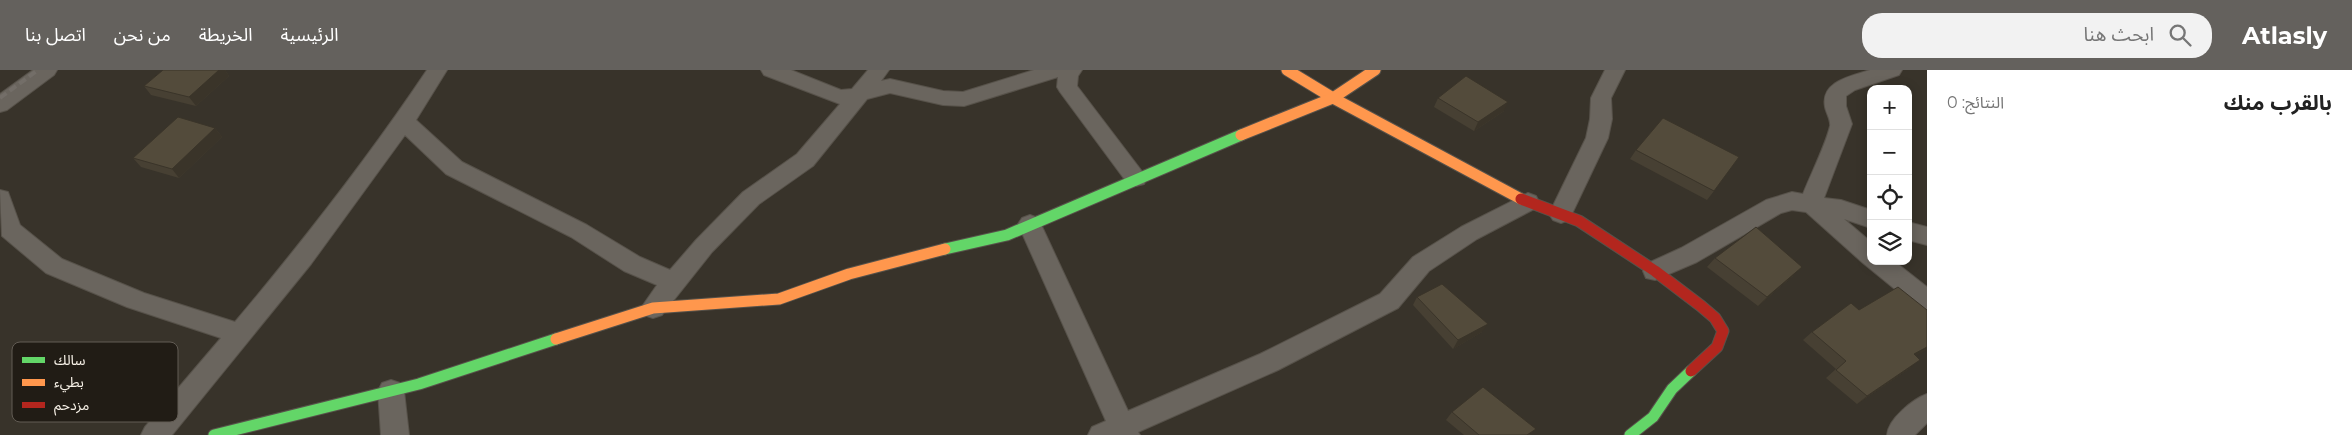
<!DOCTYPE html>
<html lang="ar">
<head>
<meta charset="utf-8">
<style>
  :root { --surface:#fff; --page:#f2f2f2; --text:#222; --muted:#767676; --line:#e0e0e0; --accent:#64615d }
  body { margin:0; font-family:Montserrat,"Noto Sans Arabic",sans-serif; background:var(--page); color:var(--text); direction:rtl }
  .controls { position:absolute; right:15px; top:15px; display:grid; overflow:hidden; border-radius:10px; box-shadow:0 2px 12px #0003 }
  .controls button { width:45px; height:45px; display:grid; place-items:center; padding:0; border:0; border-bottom:1px solid var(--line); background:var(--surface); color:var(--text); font:25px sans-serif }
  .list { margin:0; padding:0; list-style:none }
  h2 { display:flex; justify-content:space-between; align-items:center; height:65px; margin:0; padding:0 20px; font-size:21px }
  h2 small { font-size:16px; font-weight:400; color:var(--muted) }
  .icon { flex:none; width:28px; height:28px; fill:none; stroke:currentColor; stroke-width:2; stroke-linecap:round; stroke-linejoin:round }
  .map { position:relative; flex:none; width:1927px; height:365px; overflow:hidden; direction:ltr }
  header { display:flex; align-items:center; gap:30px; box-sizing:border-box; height:70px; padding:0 25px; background:var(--accent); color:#fff }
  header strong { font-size:24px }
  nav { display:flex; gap:28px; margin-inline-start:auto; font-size:18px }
  .search { width:350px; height:45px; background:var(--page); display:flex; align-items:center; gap:12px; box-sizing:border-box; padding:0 18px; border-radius:20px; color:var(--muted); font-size:19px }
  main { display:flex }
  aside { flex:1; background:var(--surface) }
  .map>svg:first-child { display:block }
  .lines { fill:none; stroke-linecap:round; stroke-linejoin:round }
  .street-casing { stroke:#57524a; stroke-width:2 }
  .fast-casing { stroke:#57524a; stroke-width:13 }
  .slow-casing { stroke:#57524a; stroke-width:13 }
  .jam-casing { stroke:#57524a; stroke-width:13 }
  .street { fill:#6a655e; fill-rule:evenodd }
  .fast { stroke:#63d668; stroke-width:11 }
  .slow { stroke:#ff974d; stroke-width:11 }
  .jam { stroke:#b3261e; stroke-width:11 }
  .rail { stroke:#736e68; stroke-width:4; stroke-dasharray:8 4; stroke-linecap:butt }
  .wall { fill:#474033 }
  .shaded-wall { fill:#3a3429 }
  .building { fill:#534b3b; stroke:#3a3429 }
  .key { fill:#211c15; stroke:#625c54; stroke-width:1 }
  .key-label { font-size:14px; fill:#f8f2e8 }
</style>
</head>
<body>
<header>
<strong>Atlasly</strong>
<div class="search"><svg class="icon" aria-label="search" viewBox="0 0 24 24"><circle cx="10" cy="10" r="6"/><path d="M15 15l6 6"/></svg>ابحث هنا</div>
<nav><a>الرئيسية</a><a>الخريطة</a><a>من نحن</a><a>اتصل بنا</a></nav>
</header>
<main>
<aside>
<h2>بالقرب منك<small>النتائج: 0</small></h2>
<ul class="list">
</ul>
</aside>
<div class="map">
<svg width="1927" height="365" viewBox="0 0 1927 365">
  <rect width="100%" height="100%" fill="#38332a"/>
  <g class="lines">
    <defs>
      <g id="street">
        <path d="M 33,0 L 57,0 L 54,5 L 7,40 L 0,42 L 0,24 Z"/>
        <path d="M 427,0 L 447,0 L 416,50 L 462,92 L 587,155 L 640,187 L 670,200 L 696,170 L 743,122 L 797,84 L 840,34 L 764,5 L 761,0 L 791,0 L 841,20 L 852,19 L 868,0 L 889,0 L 881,11 L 890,9 L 943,21 L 963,22 L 1034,0 L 1082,0 L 1078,6 L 1077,16 L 1147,108 L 1144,114 L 1136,116 L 1128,114 L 1060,22 L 1057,17 L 1058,7 L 964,36 L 943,35 L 890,23 L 867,29 L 813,96 L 759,134 L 712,182 L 662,245 L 653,248 L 644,245 L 641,238 L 657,215 L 624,201 L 571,167 L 446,104 L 405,65 L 311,194 L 172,365 L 141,365 L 145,357 L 221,268 L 127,237 L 46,203 L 2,166 L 0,120 L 8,122 L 20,155 L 62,189 L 144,223 L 235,252 C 303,171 368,88 427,0 Z"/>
        <path d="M 1605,0 L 1625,0 L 1611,28 L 1612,49 L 1608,68 L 1569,150 L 1561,153 L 1553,150 L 1549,144 L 1586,68 L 1590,49 L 1591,28 Z"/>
        <path d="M 1870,0 L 1902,0 L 1899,5 L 1855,20 L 1846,26 L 1846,36 L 1852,54 L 1824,128 L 1841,130 L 1871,140 L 1871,158 L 1844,149 L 1871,172 L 1871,191 L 1894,191 L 1927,217 L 1927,241 L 1918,238 L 1863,193 L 1806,142 L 1792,140 L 1781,143 L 1697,192 L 1655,210 L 1646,208 L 1643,201 L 1646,194 L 1681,178 L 1766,130 L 1792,122 L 1803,124 C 1810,106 1826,74 1830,56 C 1831,50 1826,43 1825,37 C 1820,11 1852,6 1870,0 Z"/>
        <path d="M 1528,123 L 1536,126 L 1539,132 L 1536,138 L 1477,169 L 1429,201 L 1398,238 L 1278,300 L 1138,362 L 1140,365 L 1088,365 L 1092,357 L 1106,351 L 1018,154 L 1022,148 L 1030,145 L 1038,148 L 1128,341 L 1260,284 L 1380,224 L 1413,187 L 1461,157 Z"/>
        <path d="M 1908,152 L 1927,157 L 1927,175 L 1908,170 Z"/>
        <path d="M 391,310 L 400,313 L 404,321 L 409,365 L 381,365 L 378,321 L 382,313 Z"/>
        <path d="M 1927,324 L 1927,353 L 1915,365 L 1887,365 C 1888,349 1913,329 1927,324 Z"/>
      </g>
      <g id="fast">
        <path d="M 945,179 L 1007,165 L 1241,65"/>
        <path d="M 214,365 L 419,314 L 556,269"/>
        <path d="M 1630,365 L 1653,347 L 1672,319 L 1691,301"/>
      </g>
      <g id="slow">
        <path d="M 1287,0 L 1333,28 L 1521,129"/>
        <path d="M 1241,65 L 1333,28 L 1375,0"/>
        <path d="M 556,269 L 653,238 L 779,229 L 849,204 L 945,179"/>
      </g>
      <path id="jam" d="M 1521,129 L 1579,151 L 1655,201 L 1701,236 L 1715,248 L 1723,261 L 1717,277 L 1691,301"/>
    </defs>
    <use href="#street" class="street-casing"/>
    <use href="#fast" class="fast-casing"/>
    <use href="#slow" class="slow-casing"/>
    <use href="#jam" class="jam-casing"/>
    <use href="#street" class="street"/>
    <use href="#fast" class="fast"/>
    <use href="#slow" class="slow"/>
    <use href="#jam" class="jam"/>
    <path class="rail" d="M 0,28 L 38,0"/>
  </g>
  <g class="wall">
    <path d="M 163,0 L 225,0 L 229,6 L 196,36 L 151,25 L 144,16 Z"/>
    <path d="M 1438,28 L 1504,41 L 1474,61 L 1434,37 Z"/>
    <path d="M 215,58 L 222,67 L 179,108 L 141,97 L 133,88 Z"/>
    <path d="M 1636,80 L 1714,121 L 1707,130 L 1630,89 Z"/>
    <path d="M 1715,188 L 1793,206 L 1758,236 L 1707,197 Z"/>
    <path d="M 1417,227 L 1482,262 L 1453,279 L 1413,235 Z"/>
    <path d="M 1812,262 L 1916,286 L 1910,298 L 1857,334 L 1826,308 L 1836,299 L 1803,270 Z"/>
    <path d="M 1452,342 L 1531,365 L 1464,365 L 1446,350 Z"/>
  </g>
  <g class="shaded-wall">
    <path d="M 219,0 L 225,0 L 229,6 L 196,36 L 189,27 Z"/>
    <path d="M 1508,32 L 1504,41 L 1474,61 L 1478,52 Z"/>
    <path d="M 215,58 L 222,67 L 179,108 L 172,99 Z"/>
    <path d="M 1802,197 L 1793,206 L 1758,236 L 1767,227 Z"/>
    <path d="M 1488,254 L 1482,262 L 1453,279 L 1458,270 Z"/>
    <path d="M 1927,277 L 1927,280 L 1903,293 L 1914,284 Z"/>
    <path d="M 1920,290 L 1910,298 L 1857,334 L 1867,326 Z"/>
  </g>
  <g class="building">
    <path d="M 163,0 L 219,0 L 189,27 L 144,16 Z"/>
    <path d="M 1466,6 L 1508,32 L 1478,52 L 1438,28 Z"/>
    <path d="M 178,47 L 215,58 L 172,99 L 133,88 Z"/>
    <path d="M 1663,48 L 1739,87 L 1714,121 L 1636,80 Z"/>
    <path d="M 1756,157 L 1802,197 L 1767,227 L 1715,188 Z"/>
    <path d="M 1442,214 L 1488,254 L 1458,270 L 1417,227 Z"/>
    <path d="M 1898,217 L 1927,240 L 1927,277 L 1914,284 L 1920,290 L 1867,326 L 1836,300 L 1846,291 L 1812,262 L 1851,233 L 1859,240 Z"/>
    <path d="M 1483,317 L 1536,359 L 1527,365 L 1479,365 L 1452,342 Z"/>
  </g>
  <rect x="12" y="272" width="166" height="80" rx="8" class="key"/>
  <rect x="22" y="287" width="23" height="6" fill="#63d668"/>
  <rect x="22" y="309" width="23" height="7" fill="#ff974d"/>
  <rect x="22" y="332" width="23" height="6" fill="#b3261e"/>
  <g class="key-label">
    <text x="54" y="295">سالك</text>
    <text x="54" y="317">بطيء</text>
    <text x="54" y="340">مزدحم</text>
  </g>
</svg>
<div class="controls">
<button>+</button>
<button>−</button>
<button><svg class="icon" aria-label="locate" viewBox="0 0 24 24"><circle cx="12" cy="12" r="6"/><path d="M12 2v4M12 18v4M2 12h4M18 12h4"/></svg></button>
<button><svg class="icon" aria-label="layers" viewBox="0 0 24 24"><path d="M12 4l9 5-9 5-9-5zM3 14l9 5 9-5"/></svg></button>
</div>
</div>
</main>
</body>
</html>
